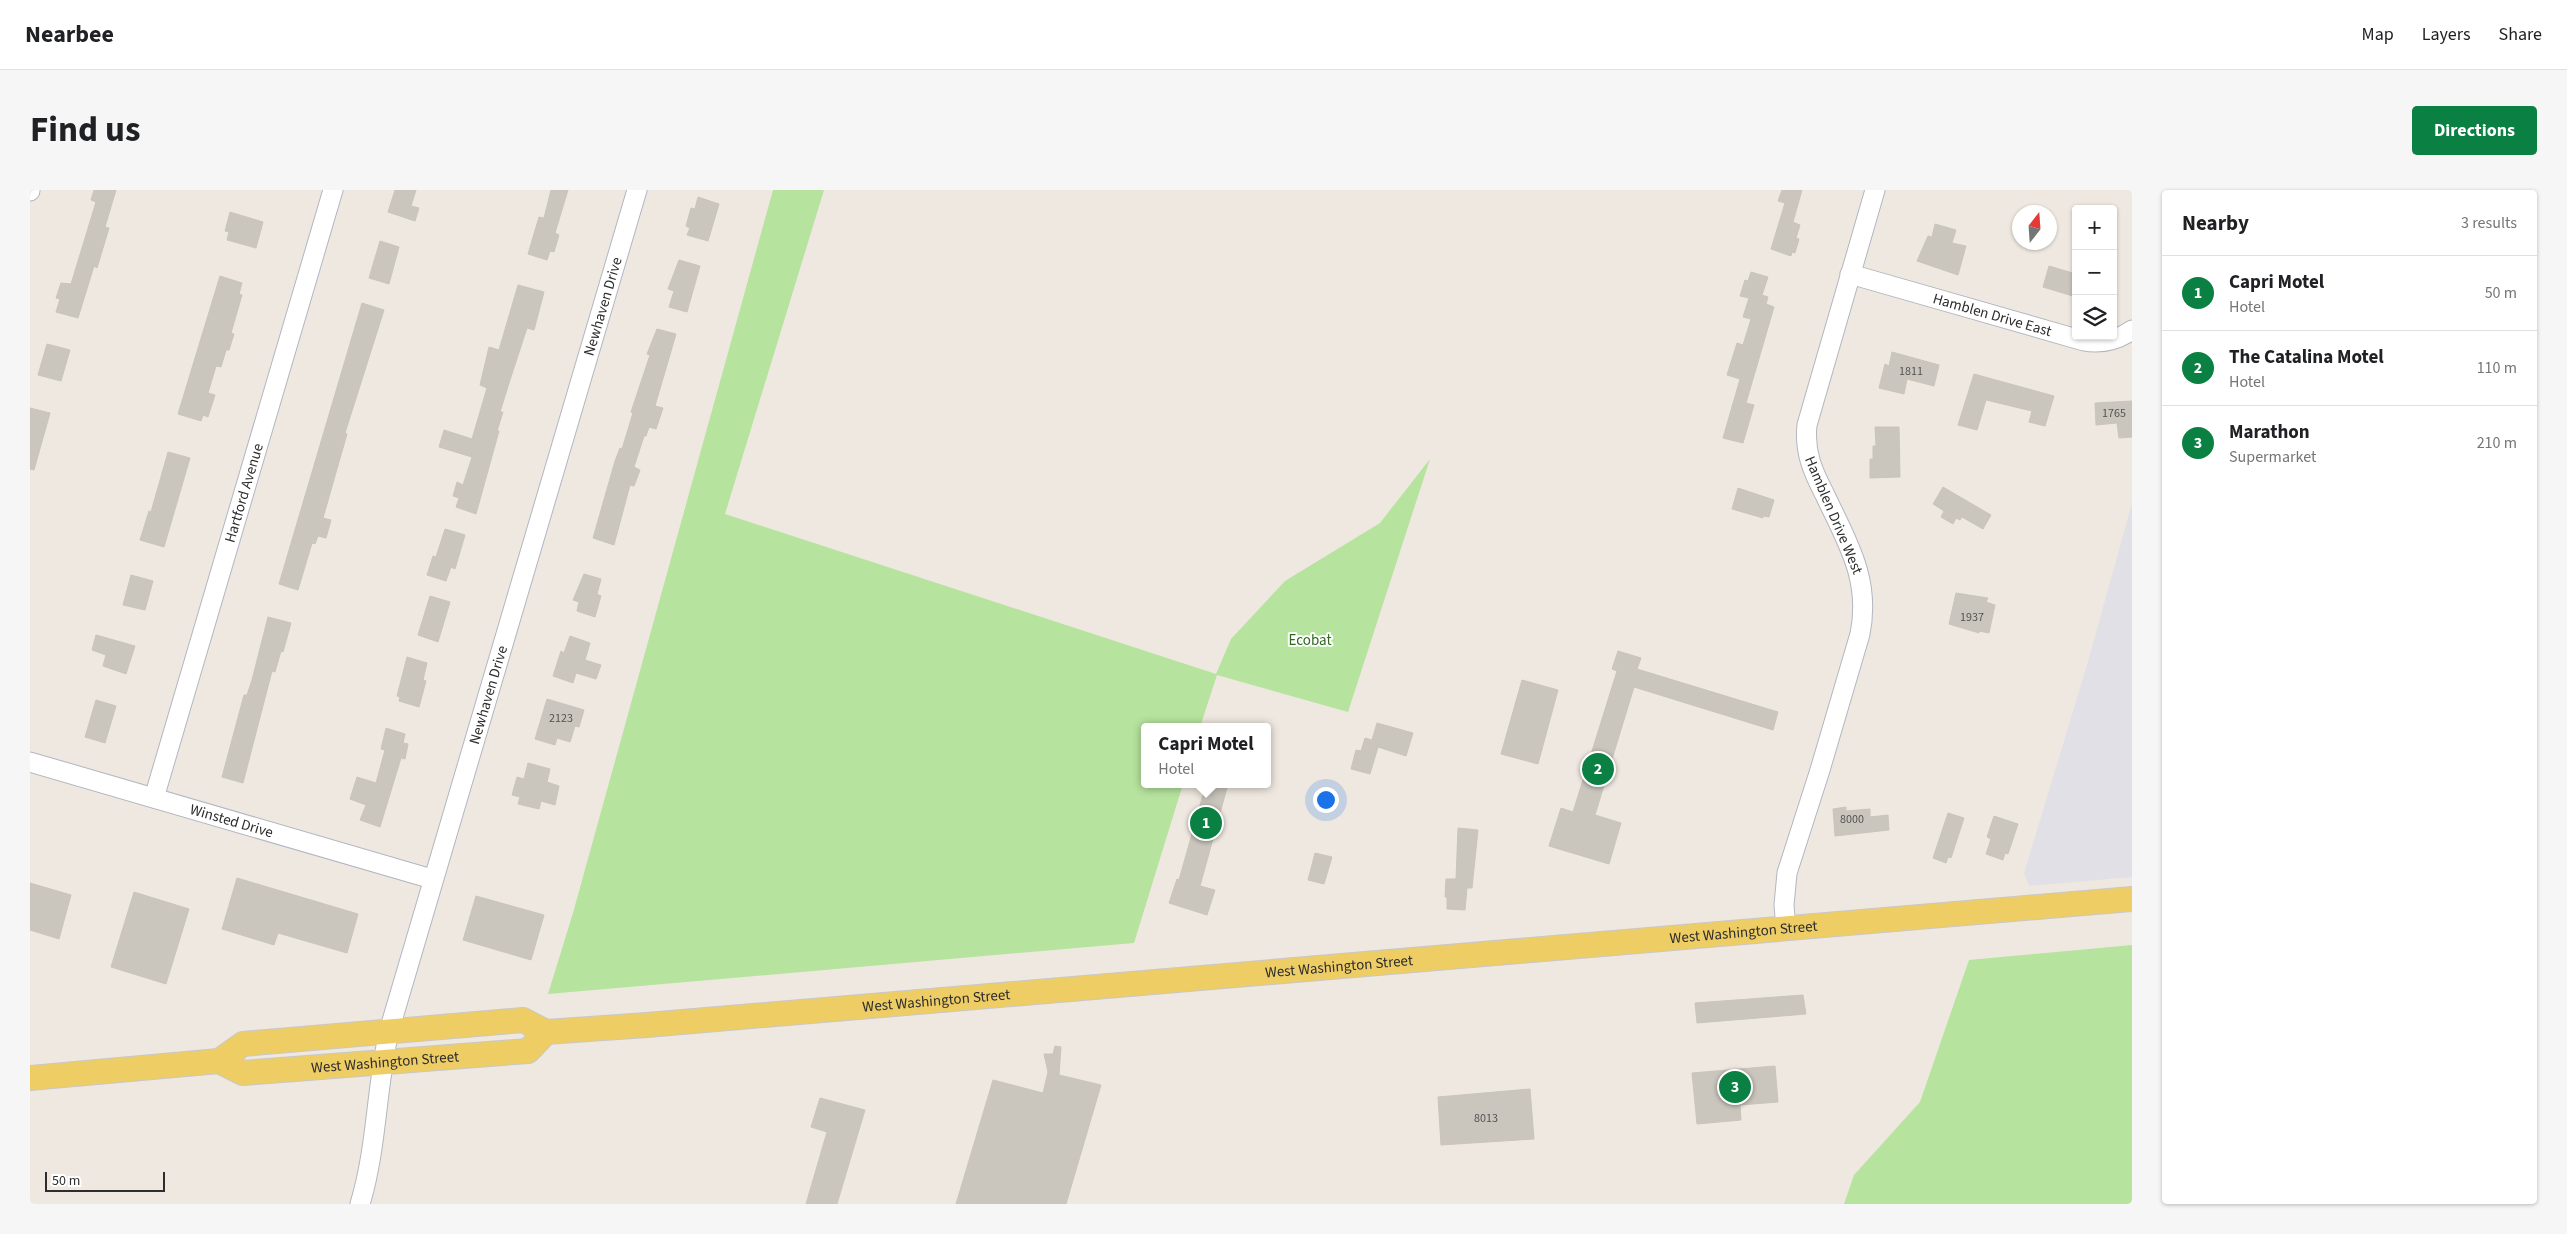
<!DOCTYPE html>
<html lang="en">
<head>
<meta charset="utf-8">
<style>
  :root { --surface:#fff; --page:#f6f6f6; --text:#202124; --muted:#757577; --line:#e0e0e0; --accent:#0b8043 }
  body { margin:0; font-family:"Source Sans 3",sans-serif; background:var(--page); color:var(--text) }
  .controls { position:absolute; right:15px; top:15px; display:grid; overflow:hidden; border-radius:5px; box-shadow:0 1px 4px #0004 }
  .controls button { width:45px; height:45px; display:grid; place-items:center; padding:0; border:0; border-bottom:1px solid var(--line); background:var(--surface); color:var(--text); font:25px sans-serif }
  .compass { position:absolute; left:1982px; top:15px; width:45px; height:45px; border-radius:50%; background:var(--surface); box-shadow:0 1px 4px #0004; rotate:17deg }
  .scale { position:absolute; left:15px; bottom:12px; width:120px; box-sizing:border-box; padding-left:5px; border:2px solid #2d2d2d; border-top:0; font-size:14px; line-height:18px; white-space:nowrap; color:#2d2d2d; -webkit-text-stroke:4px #fff; paint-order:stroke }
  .you { position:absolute; left:1295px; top:609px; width:18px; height:18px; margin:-12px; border:4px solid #fff; border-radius:50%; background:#1a73e8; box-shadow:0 0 0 8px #1a73e833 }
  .badge { display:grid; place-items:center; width:32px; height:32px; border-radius:50%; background:var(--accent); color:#fff; font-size:16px; font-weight:700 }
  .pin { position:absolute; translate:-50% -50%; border:2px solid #fff; box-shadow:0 1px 5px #0006 }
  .popup { position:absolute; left:1111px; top:533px; width:130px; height:65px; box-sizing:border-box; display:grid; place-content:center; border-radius:5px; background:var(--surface); filter:drop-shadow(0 1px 4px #0005); font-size:16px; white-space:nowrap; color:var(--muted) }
  .popup b { font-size:19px; color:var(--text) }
  .popup::after { content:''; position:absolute; left:50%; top:100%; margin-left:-10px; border:10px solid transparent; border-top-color:var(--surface) }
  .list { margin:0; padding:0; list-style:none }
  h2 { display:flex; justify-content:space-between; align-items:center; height:65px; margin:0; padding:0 20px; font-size:21px }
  h2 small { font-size:16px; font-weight:400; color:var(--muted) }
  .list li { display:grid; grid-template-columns:32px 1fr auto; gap:15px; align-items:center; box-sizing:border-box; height:75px; padding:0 20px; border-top:1px solid var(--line) }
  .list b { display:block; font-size:19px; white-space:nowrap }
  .list p { margin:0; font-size:16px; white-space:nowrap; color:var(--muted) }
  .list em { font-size:16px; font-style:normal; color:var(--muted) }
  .icon { flex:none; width:28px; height:28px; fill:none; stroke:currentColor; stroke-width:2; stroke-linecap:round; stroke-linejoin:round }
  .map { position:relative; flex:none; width:2102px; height:1014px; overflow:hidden; border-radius:5px }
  header { display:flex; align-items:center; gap:30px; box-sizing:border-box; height:70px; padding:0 25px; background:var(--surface); border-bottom:1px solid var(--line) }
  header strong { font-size:24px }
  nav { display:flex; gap:28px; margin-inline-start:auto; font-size:18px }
  .intro { display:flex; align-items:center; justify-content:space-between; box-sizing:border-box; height:120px; padding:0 30px }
  h1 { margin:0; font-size:35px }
  .button { padding:12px 22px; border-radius:5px; background:var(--accent); color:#fff; font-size:18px; font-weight:700 }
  main { display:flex; gap:30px; padding:0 30px }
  aside { flex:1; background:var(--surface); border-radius:5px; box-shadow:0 1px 4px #0004 }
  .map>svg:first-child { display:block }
  .industrial { fill:#e2e0e7 }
  .green { fill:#b6e39e }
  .building { fill:#cac6be; stroke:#cac4b9 }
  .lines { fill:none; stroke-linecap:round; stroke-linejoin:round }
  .minor-casing { stroke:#b3b6c0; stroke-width:21 }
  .major-casing { stroke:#c8c8c8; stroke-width:26 }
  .minor { stroke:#fff; stroke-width:19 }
  .major { stroke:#eecd65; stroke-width:24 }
  .labels { text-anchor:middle; stroke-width:4; stroke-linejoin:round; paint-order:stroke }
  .number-label { font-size:12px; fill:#545351 }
  .street-label { font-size:15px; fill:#2d2d2d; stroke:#fff }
  .park-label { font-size:15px; fill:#2d6a1d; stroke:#fff }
</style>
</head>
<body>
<header>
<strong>Nearbee</strong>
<nav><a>Map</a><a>Layers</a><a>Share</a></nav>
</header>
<div class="intro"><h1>Find us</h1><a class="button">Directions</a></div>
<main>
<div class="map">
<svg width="2102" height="1014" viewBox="0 0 2102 1014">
  <rect width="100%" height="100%" fill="#eee8e0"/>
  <path class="industrial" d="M 2102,313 L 2102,687 L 1999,696 L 1994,683 L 2057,475 Z"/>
  <g class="green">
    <path d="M 743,0 L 794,0 L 695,324 L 1186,484 L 1201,449 L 1255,391 L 1350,333 L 1400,269 L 1318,522 L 1187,485 L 1170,537 L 1115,537 L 1115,594 L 1153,594 L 1104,753 L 518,804 L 543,723 Z"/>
    <path d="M 2102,755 L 2102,1014 L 1814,1014 L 1824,985 L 1890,912 L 1939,770 Z"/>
  </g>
  <g class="building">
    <path d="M 64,0 L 86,0 L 75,37 L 79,38 L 67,78 L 64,76 L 48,128 L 26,122 L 30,109 L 26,108 L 31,93 L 41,94 L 66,12 L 61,10 Z"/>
    <path d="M 365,0 L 386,0 L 381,16 L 389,18 L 385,31 L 358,22 Z"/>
    <path d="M 521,0 L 538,0 L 525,43 L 529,45 L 524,62 L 520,61 L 517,70 L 498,64 L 509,27 L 514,28 Z"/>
    <path d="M 1752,0 L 1772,0 L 1763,32 L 1770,35 L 1766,48 L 1769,49 L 1765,63 L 1762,62 L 1761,66 L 1741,59 L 1755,13 L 1748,11 Z"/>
    <path d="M 668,7 L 689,14 L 678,51 L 657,45 L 660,38 L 656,36 L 661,18 L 665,19 Z"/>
    <path d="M 200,22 L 233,32 L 226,58 L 197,50 L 199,42 L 195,41 Z"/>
    <path d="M 1905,34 L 1926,40 L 1922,53 L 1936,56 L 1928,85 L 1887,71 L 1898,46 L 1902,47 Z"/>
    <path d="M 350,51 L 369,57 L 359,94 L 339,88 Z"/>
    <path d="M 649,70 L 670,76 L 657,122 L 639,117 L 644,101 L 638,99 Z"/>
    <path d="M 2019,76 L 2046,84 L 2046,107 L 2013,97 Z"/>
    <path d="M 1721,82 L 1738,87 L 1732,105 L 1738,107 L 1736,114 L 1744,117 L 1716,213 L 1724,215 L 1713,253 L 1693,248 L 1710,189 L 1697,185 L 1707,153 L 1713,155 L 1721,129 L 1713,127 L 1719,108 L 1710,106 L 1715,90 L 1718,91 Z"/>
    <path d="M 190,86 L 212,93 L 209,104 L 212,105 L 201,143 L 204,144 L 199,160 L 196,160 L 191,177 L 186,176 L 178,203 L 185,205 L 178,227 L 173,225 L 171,231 L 148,224 Z"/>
    <path d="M 488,95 L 514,102 L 504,140 L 497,138 L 480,190 L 470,222 L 473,222 L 467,241 L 469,241 L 446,324 L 426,317 L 429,308 L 423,306 L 427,292 L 433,295 L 442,267 L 409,257 L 414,240 L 442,249 L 457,198 L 450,195 L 459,157 L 469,160 Z"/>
    <path d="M 332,113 L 354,120 L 315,243 L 317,244 L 293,328 L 301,330 L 296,348 L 288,346 L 285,354 L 282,353 L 268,400 L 249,394 Z"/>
    <path d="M 627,139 L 646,144 L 625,216 L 633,218 L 626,239 L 619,237 L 616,246 L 614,246 L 604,277 L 610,280 L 604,296 L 600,295 L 584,355 L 563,348 L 585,271 L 590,258 L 592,259 L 603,223 L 601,222 L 620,165 L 617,164 Z"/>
    <path d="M 17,154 L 40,160 L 31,191 L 8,185 Z"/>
    <path d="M 1862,162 L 1909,175 L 1904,196 L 1877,189 L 1874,204 L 1849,198 L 1855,174 L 1859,176 Z"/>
    <path d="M 1944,184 L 2024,206 L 2015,236 L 1999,232 L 2002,221 L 1956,210 L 1947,240 L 1928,235 Z"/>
    <path d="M 2102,211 L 2102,247 L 2089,248 L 2087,233 L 2066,235 L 2065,213 Z"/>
    <path d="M 0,218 L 20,223 L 4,280 L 0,279 Z"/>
    <path d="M 1845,237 L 1869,237 L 1870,287 L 1840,288 L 1840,269 L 1843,269 L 1843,256 L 1846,256 Z"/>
    <path d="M 138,262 L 160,268 L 134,357 L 110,350 L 119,321 L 121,322 Z"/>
    <path d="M 1913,297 L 1961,325 L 1953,339 L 1932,327 L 1930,330 L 1926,328 L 1923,334 L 1911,327 L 1914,321 L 1903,314 Z"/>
    <path d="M 1708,298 L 1744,310 L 1739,327 L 1733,326 L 1733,328 L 1702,319 Z"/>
    <path d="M 415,339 L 435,345 L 425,379 L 421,377 L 416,391 L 397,385 L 403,366 L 406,367 Z"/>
    <path d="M 554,384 L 571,389 L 567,404 L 571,406 L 565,427 L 547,421 L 549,412 L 543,410 Z"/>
    <path d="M 101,385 L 123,391 L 115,420 L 93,415 Z"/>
    <path d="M 1926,403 L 1958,408 L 1956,412 L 1965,415 L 1959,443 L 1949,441 L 1949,443 L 1919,434 Z"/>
    <path d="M 400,406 L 420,412 L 408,452 L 388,445 Z"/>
    <path d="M 238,427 L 261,433 L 253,462 L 251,461 L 245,482 L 242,481 L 213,593 L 192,587 L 214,505 L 217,505 L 222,490 Z"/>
    <path d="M 66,445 L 105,456 L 96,484 L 73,476 L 76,465 L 62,460 Z"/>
    <path d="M 540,446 L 560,453 L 555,470 L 571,475 L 566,489 L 546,483 L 543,493 L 523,486 L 531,461 L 534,463 Z"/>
    <path d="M 1588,461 L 1611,468 L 1607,479 L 1748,522 L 1743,540 L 1604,497 L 1565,625 L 1591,633 L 1579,674 L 1519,656 L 1531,618 L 1543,622 L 1587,481 L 1582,479 Z"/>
    <path d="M 377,467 L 397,473 L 393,490 L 396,491 L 389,517 L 369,511 L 370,507 L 367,506 Z"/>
    <path d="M 1492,490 L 1528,500 L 1508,574 L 1471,564 Z"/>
    <path d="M 517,509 L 554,520 L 549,537 L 545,536 L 540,552 L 527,548 L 525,555 L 505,549 Z"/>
    <path d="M 66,510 L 86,516 L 75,553 L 55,547 Z"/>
    <path d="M 1347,533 L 1383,543 L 1376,566 L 1348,557 L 1340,584 L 1321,579 L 1326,560 L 1331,561 L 1335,548 L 1342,550 Z"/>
    <path d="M 356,538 L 375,544 L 373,553 L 378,554 L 375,569 L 371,568 L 350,637 L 330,630 L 336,615 L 320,609 L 327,587 L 346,593 L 355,560 L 351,559 Z"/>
    <path d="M 498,573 L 520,579 L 517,592 L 529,596 L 525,615 L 511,611 L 509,619 L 488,614 L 490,607 L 482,605 L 487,587 L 494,589 Z"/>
    <path d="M 1176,594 L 1198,594 L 1170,696 L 1185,700 L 1177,725 L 1139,713 L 1147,689 L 1149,690 Z"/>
    <path d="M 1816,617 L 1816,621 L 1840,619 L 1840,627 L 1858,625 L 1859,640 L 1805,646 L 1803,619 Z"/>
    <path d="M 1918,623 L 1934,628 L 1921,668 L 1918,667 L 1916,673 L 1903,668 Z"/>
    <path d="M 1964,626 L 1988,634 L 1978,664 L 1975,663 L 1973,670 L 1956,664 L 1961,649 L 1957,647 Z"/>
    <path d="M 1428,638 L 1448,640 L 1442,698 L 1437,698 L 1435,720 L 1417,719 L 1417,707 L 1415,707 L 1416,689 L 1426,689 Z"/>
    <path d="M 1285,663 L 1302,667 L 1294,694 L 1278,690 Z"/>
    <path d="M 207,688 L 328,724 L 317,763 L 248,743 L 244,755 L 192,739 Z"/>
    <path d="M 0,693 L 41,705 L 29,749 L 0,740 Z"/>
    <path d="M 104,702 L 159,719 L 136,794 L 81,777 Z"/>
    <path d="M 446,706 L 514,725 L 501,770 L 433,750 Z"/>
    <path d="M 1773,805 L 1776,824 L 1667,833 L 1665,813 Z"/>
    <path d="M 1025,856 L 1031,857 L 1029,885 L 1071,895 L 1036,1014 L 926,1014 L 963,890 L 1013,903 L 1018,882 L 1014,864 L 1023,864 Z"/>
    <path d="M 1745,876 L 1748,912 L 1710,915 L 1711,930 L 1667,934 L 1662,883 Z"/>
    <path d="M 1500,899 L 1504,949 L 1411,955 L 1408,907 Z"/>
    <path d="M 790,908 L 835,920 L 807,1014 L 776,1014 L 797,942 L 781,937 Z"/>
  </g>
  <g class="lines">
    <defs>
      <g id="minor">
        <path d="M 0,1 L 0,0"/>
        <path id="s1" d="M 1820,84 L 2054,151 C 2071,154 2088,150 2102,140"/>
        <path id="s2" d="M 0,572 L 402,689"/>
        <path id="s3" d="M 124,608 L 303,0"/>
        <path d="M 1756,739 L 1754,715 L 1757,683 L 1790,580 L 1830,444 C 1841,389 1817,352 1795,305 C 1783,282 1774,262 1777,235 L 1845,0"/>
        <path id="s4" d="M 330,1014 C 347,958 346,899 359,841 L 607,0"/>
      </g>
      <g id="major">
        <path id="s5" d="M 189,871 L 213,854 L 493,830 L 516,842 L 617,835 L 2102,709"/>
        <path id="s6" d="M 0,888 L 189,871 L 213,883 L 498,861 L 516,842"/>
      </g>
    </defs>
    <use href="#minor" class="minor-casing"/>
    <use href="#major" class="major-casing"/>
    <use href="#minor" class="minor"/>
    <use href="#major" class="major"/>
  </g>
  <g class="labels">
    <g class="number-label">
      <text x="1881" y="185">1811</text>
      <text x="2084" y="227">1765</text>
      <text x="1942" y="431">1937</text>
      <text x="531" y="532">2123</text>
      <text x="1822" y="633">8000</text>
      <text x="1456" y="932">8013</text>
    </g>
    <g class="street-label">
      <text dy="5" stroke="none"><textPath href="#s4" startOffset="931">Newhaven Drive</textPath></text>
      <text dy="5" stroke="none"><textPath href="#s1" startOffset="148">Hamblen Drive East</textPath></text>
      <text dy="5" stroke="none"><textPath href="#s3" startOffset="318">Hartford Avenue</textPath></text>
      <text transform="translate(1804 325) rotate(67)" y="5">Hamblen Drive West</text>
      <text dy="5" stroke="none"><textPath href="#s4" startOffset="526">Newhaven Drive</textPath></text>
      <text dy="5" stroke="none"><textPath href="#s2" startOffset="210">Winsted Drive</textPath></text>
      <text dy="5" stroke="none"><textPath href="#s5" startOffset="1538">West Washington Street</textPath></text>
      <text dy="5" stroke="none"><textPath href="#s5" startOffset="1132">West Washington Street</textPath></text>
      <text dy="5" stroke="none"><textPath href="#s5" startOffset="728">West Washington Street</textPath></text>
      <text dy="5" stroke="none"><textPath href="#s6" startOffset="359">West Washington Street</textPath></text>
    </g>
    <g class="park-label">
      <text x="1280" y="455">Ecobat</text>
    </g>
  </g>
</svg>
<div class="controls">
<button>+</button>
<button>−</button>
<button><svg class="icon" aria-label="layers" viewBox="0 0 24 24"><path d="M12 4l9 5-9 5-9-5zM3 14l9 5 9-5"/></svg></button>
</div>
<svg class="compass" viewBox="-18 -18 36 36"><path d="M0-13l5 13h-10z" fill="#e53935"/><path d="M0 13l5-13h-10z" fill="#757577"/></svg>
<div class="scale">50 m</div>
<div class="you"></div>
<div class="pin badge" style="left:1176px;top:633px">1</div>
<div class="popup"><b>Capri Motel</b>Hotel</div>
<div class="pin badge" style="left:1568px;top:579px">2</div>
<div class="pin badge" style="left:1705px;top:897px">3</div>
</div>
<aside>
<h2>Nearby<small>3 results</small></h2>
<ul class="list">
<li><span class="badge">1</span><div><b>Capri Motel</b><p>Hotel</p></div><em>50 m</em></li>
<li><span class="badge">2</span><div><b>The Catalina Motel</b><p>Hotel</p></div><em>110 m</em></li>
<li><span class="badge">3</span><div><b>Marathon</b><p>Supermarket</p></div><em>210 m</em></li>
</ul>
</aside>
</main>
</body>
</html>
